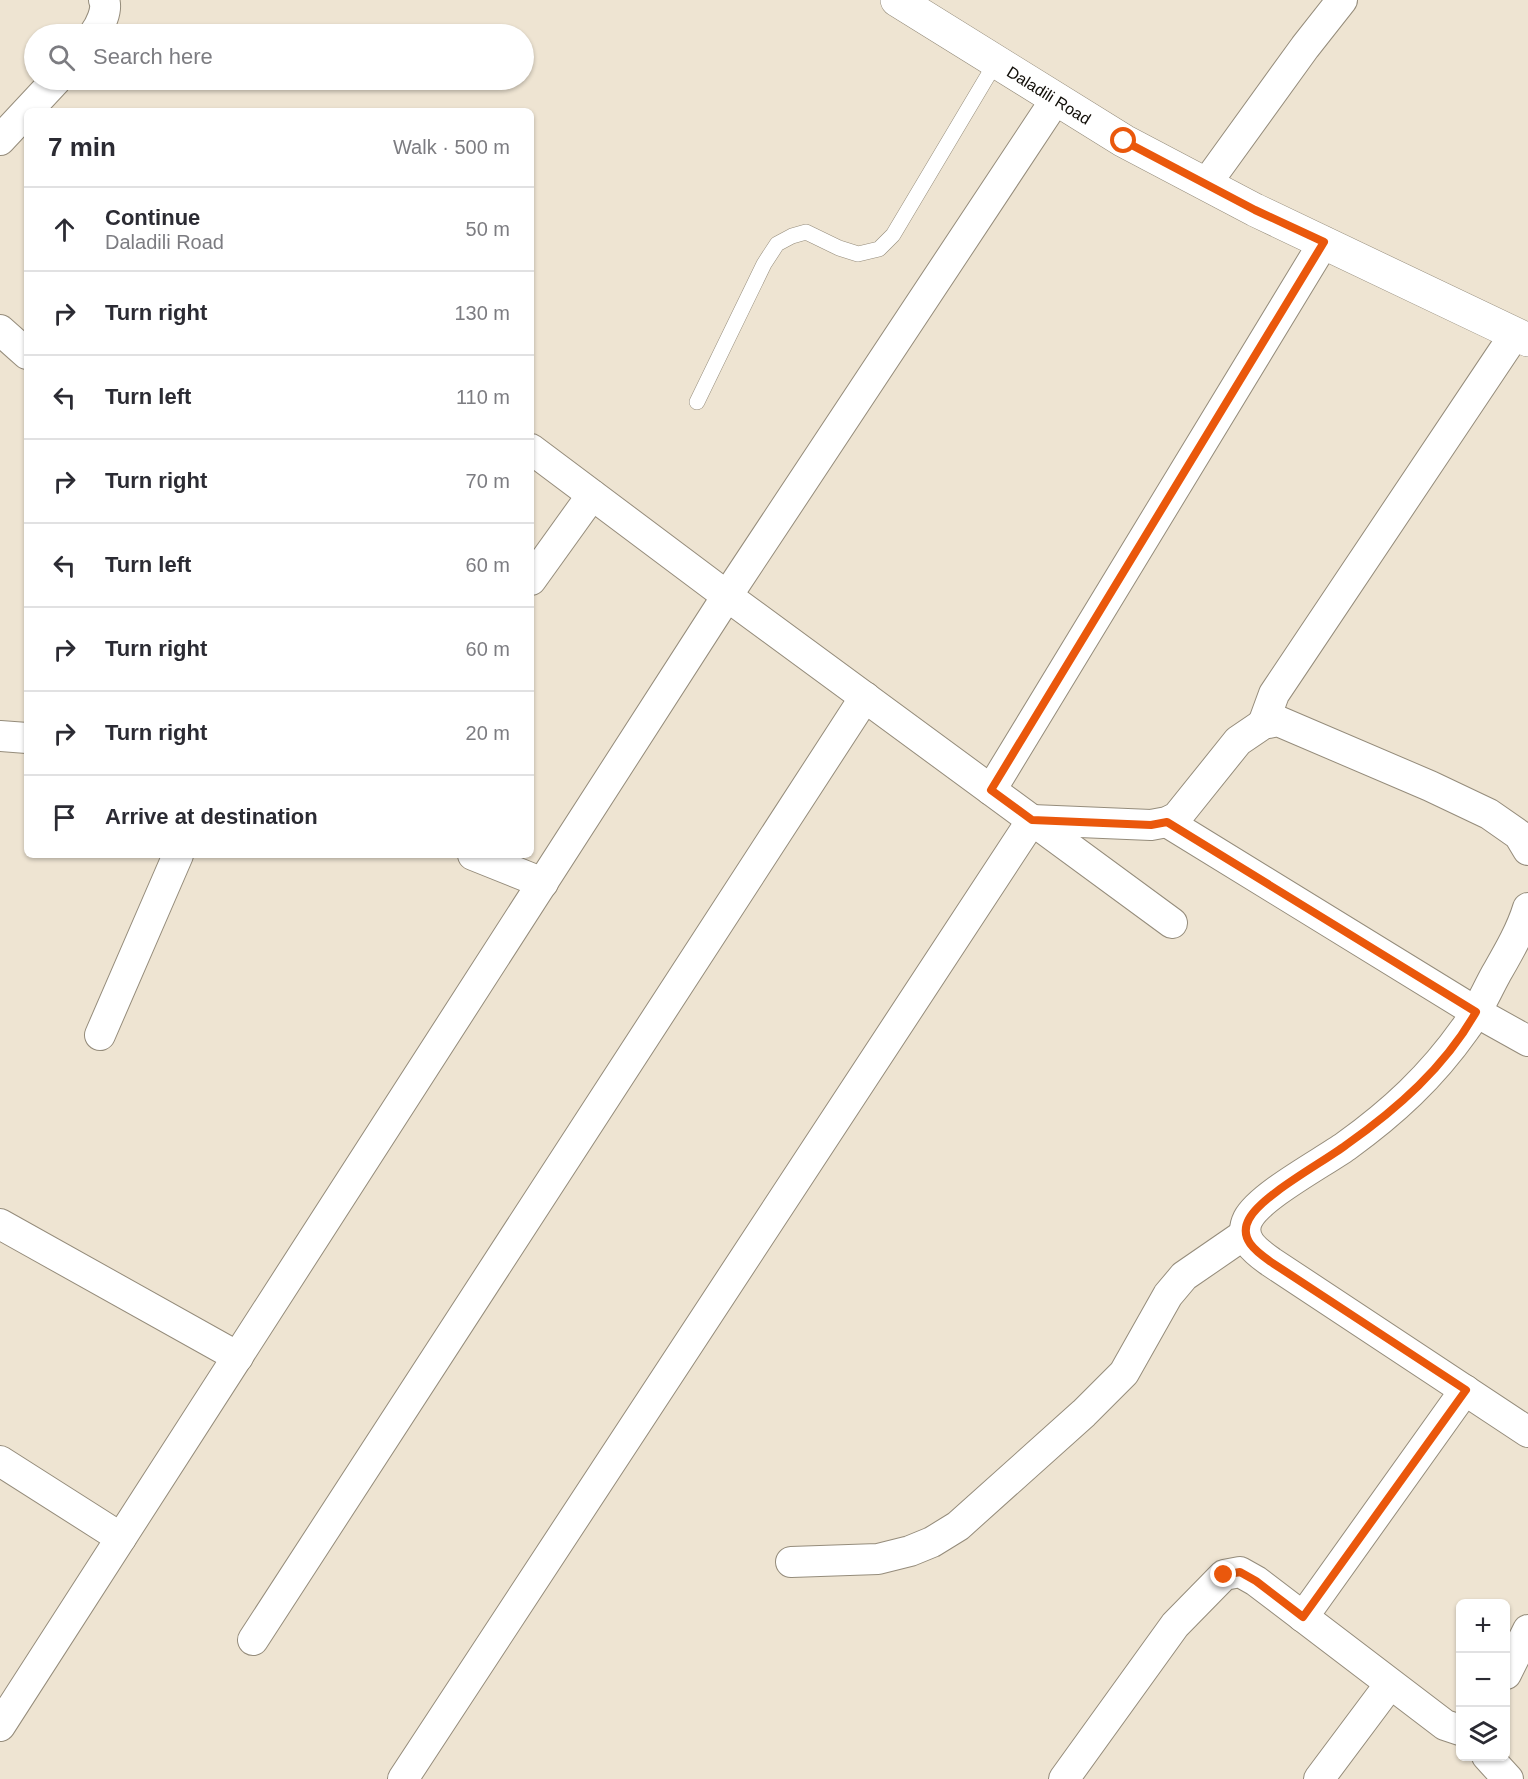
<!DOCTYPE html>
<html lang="en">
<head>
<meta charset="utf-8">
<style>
  :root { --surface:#fff; --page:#f2f2f3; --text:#2b2b33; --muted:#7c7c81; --line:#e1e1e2 }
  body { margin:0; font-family:Helvetica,sans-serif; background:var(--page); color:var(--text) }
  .controls { position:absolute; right:18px; bottom:18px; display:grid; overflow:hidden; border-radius:9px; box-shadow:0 2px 4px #0004 }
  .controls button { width:54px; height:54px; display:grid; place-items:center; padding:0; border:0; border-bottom:2px solid var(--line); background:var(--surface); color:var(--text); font:30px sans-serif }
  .stop { position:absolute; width:18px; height:18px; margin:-14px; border:4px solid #ea580c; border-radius:50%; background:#fff }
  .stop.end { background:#ea580c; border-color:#fff; box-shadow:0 2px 6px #0008 }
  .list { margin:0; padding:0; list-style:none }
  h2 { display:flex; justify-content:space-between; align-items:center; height:78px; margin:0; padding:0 24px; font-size:26px }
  h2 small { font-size:20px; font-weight:400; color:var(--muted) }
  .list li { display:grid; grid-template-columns:39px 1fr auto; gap:18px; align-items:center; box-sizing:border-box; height:84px; padding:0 24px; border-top:2px solid var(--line) }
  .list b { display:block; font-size:22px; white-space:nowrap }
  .list p { margin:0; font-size:20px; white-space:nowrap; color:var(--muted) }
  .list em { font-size:20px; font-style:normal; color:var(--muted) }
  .icon { flex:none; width:33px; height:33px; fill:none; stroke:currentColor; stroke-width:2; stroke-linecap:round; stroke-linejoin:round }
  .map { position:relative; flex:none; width:1528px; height:1779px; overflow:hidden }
  .search { position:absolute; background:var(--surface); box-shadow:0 2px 4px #0004; left:24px; top:24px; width:510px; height:66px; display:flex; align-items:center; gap:15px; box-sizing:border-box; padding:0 21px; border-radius:33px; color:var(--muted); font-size:22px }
  .panel { position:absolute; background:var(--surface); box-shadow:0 2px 4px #0004; left:24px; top:108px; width:510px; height:750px; border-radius:9px }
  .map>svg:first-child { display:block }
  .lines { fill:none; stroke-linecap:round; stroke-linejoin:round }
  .service-casing { stroke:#958c7b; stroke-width:16 }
  .minor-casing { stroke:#958c7b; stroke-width:32 }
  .secondary-casing { stroke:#958c7b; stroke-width:34 }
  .service { stroke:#fff; stroke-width:15 }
  .minor { stroke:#fff; stroke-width:30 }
  .secondary { stroke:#fff; stroke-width:33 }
  .route { stroke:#ea580c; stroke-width:8 }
  .labels { text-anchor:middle; stroke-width:4.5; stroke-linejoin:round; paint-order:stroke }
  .street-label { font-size:16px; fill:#100d07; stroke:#fff }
</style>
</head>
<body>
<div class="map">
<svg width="1528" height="1779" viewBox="0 0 1528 1779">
  <rect width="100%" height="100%" fill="#eee4d2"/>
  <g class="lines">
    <defs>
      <path id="service" d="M 697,402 L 764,264 L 777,244 L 792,236 L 806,232 L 839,248 L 858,254 L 879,249 L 893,235 L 996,62"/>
      <g id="minor">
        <path d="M 94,34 C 100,26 108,10 104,0"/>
        <path d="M 0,140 L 56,80"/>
        <path d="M 1206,184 L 1305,47 L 1342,0"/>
        <path d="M 0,330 L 27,354"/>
        <path d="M 531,449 L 727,596 L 1172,923"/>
        <path d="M 531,580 L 592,495"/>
        <path d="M 1263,724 L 1274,694 L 1515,334"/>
        <path d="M 0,736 L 27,738"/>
        <path d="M 991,790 L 1324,242"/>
        <path d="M 1167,822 L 1476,1012 L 1528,1041"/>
        <path d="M 473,855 L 543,883"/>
        <path d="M 1528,908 C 1521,931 1508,953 1496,974 C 1486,992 1478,1012 1465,1029 C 1431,1077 1393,1112 1346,1146 C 1322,1163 1260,1196 1248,1219 C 1238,1239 1257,1252 1271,1262 L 1528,1432"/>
        <path d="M 100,1035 L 178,855"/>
        <path d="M 0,1224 L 238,1357"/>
        <path d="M 0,1461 L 121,1538"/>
        <path d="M 791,1562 L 878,1559 L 910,1551 L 932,1542 L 958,1526 L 1084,1413 L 1124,1373 L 1168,1295 L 1184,1276 L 1245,1234"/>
        <path d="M 1303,1617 L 1465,1390"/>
        <path d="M 253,1640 L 865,697"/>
        <path d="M 1506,1674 L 1528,1630"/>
        <path d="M 0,1726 L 727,596 L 1056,99"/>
        <path d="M 1487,1756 L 1508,1779"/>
        <path d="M 403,1779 L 1032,820 L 1151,825 L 1167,822 L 1177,817 L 1238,741 L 1263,724 L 1278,721 L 1430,786 L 1489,814 L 1519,835 L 1528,850"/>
        <path d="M 1064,1779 L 1175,1625 L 1224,1575 L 1240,1572 L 1256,1581 L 1445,1725 L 1460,1730"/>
        <path d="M 1319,1779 L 1390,1684"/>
      </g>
      <path id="secondary" d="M 897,0 L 1124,141 L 1255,210 L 1528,340"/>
    </defs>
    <use href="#service" class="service-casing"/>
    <use href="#minor" class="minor-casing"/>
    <use href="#secondary" class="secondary-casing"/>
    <use href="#service" class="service"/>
    <use href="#minor" class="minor"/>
    <use href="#secondary" class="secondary"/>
  </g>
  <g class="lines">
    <path class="route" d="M 1124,141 L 1255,210 L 1324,242 L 991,790 L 1032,820 L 1151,825 L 1167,822 L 1476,1012 C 1445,1067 1397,1109 1346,1145 C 1322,1163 1262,1195 1249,1219 C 1238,1239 1257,1252 1271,1262 L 1466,1390 L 1303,1617 L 1256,1581 L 1240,1572 L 1224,1575"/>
  </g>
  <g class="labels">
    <g class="street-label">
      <text transform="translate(1049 95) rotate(32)" y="6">Daladili Road</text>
    </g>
  </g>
</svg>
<div class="controls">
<button>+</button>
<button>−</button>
<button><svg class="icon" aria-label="layers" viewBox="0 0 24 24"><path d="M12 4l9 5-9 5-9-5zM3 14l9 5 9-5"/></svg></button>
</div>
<div class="stop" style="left:1124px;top:141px"></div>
<div class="stop end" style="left:1224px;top:1575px"></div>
<div class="search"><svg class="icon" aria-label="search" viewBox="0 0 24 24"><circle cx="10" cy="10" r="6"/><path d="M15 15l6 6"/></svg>Search here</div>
<section class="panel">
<h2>7 min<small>Walk · 500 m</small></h2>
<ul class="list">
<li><svg class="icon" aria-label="ahead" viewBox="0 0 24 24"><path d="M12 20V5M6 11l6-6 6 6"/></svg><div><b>Continue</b><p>Daladili Road</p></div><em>50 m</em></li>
<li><svg class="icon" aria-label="right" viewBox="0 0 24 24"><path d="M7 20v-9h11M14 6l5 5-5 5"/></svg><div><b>Turn right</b></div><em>130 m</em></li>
<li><svg class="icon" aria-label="left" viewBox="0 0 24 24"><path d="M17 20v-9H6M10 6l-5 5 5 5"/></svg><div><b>Turn left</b></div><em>110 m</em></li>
<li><svg class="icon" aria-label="right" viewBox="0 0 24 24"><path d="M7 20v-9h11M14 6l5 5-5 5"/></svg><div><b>Turn right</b></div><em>70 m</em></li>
<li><svg class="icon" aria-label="left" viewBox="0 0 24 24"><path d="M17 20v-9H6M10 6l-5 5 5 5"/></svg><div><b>Turn left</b></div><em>60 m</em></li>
<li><svg class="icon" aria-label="right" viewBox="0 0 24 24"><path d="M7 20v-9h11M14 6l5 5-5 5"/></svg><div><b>Turn right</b></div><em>60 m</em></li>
<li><svg class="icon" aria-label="right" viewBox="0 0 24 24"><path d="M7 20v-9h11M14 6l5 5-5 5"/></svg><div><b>Turn right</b></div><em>20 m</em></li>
<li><svg class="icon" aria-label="arrive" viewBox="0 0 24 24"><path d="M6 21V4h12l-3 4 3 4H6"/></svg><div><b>Arrive at destination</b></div></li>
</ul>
</section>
</div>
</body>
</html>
